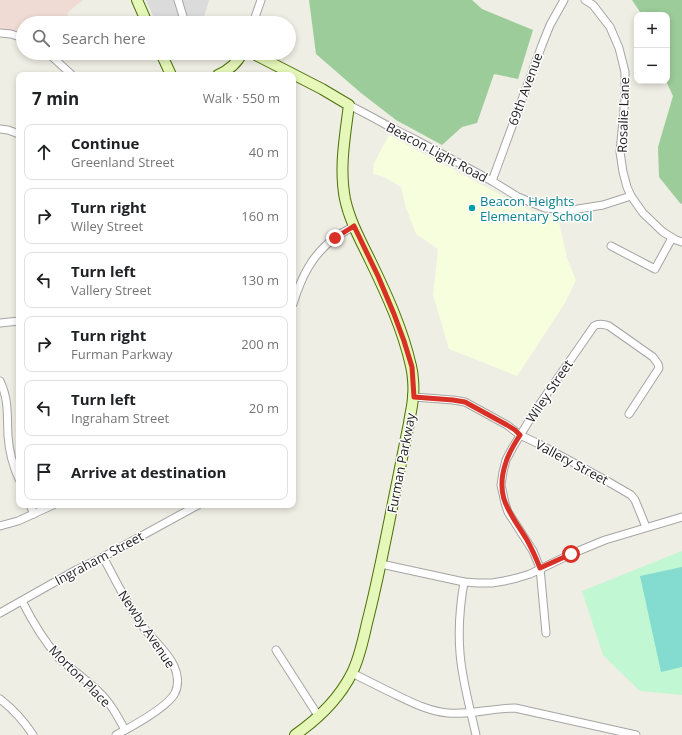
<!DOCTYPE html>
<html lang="en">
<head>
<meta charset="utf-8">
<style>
  :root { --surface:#fff; --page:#f2f2f2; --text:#202124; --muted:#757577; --line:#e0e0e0 }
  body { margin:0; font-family:"Open Sans",sans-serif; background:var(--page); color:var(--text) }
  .controls { position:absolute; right:12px; top:12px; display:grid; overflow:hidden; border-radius:8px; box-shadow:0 2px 6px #0003 }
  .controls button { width:36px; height:36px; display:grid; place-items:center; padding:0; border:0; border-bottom:1px solid var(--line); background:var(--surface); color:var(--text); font:20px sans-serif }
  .stop { position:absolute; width:12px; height:12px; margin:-9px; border:3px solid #d93025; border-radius:50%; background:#fff }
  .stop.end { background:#d93025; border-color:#fff; box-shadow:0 1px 4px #0008 }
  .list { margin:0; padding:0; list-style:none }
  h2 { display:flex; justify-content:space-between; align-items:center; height:52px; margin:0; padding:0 16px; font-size:17px }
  h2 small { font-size:13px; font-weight:400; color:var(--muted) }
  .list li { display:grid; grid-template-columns:26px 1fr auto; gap:12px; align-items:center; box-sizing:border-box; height:56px; margin:0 8px 8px; padding:0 8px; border:1px solid var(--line); border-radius:8px }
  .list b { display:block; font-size:15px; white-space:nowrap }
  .list p { margin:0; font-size:13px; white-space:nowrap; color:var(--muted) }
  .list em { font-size:13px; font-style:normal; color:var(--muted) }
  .icon { flex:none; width:22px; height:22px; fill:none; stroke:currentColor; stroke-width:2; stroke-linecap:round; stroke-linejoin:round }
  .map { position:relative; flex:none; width:682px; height:735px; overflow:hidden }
  .search { position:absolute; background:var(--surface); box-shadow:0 2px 6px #0003; left:16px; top:16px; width:280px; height:44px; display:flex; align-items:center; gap:10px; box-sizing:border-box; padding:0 14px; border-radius:22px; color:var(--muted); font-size:15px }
  .panel { position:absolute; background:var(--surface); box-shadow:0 2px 6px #0003; left:16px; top:72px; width:280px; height:436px; border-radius:8px }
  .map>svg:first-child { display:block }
  .residential { fill:#dcdbdb }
  .commercial { fill:#efdbd3 }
  .education { fill:#f6fedd }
  .forest { fill:#9ccc9a }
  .park { fill:#c2f7d3 }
  .pitch { fill:#84dbcf }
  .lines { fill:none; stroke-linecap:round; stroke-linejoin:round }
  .street-casing { stroke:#a5a5a5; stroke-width:9 }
  .secondary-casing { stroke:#4c7108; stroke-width:12 }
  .street { stroke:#fff; stroke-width:7 }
  .secondary { stroke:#e5f7b9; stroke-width:10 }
  .route { stroke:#d93025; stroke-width:5 }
  .culture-dot { fill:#0f9aa8; stroke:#fff; stroke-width:1.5 }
  .labels { text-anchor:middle; stroke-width:3; stroke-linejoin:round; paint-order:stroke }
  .street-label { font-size:13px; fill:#1e1e1e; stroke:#fff }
  .culture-label { font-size:13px; fill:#0d838f; stroke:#fff; text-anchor:start }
</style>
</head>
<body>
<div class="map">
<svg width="682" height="735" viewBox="0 0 682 735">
  <rect width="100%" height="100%" fill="#eeeee4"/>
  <path class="residential" d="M 146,0 L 209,0 L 202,23 L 156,23 Z"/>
  <path class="commercial" d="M 0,0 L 83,0 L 68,12 L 65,23 L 23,23 L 23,34 L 7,30 L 0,30 Z"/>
  <path class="education" d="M 389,135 L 531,211 L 558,218 L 567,258 L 576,280 L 565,303 L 517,376 L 449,349 L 433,295 L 438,249 L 416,234 L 405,205 L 401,187 L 384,177 L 373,174 L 374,163 Z"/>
  <g class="forest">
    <path d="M 309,0 L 472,0 L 482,9 L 533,30 L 518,79 L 494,74 L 477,123 L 462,127 L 442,145 L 396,120 L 361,93 L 316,54 Z"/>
    <path d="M 632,0 L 682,0 L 682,204 L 680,203 L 659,177 L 658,147 L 673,96 L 666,81 L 667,15 L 642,15 Z"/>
  </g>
  <path class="park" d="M 682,551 L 682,695 L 640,691 L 603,655 L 582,591 Z"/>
  <path class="pitch" d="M 682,567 L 682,667 L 661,672 L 640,576 Z"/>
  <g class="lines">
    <defs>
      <g id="street">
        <path d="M 178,0 L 185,23"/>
        <path d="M 585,0 L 593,5 L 610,27 L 619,48 L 625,72 L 625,99 L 620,152 L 623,172 L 627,187 L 631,196 L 643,213 L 663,232 L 676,240 L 682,242"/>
        <path d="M 253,23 L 261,0"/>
        <path d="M 0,33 L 11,34 L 23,38"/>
        <path d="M 48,53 L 72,75"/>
        <path d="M 349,105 L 370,116 L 392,128 L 416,140 L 492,181 L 518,197 L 545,208 L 572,210 L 603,205 L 631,196"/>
        <path d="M 0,129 L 8,130 L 19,134"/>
        <path d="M 492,181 L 542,45 L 550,25 L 564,0"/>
        <path d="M 611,246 L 655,269 L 672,238"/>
        <path d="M 293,304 C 301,278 312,254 335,238 C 341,233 348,230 354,226"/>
        <path d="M 0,323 L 19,321"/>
        <path d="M 0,381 C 9,399 7,417 8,436 C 9,450 13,466 19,479"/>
        <path d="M 414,397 L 453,400 L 465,402 L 507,425 L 520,435 L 539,444 L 607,481 L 631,495 L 635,500 L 646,527"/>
        <path d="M 30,505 L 34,514"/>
        <path d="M 0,526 L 18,521 L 53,505"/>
        <path d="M 103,557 C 116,581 128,606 144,628 C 154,641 168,652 174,666 C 178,674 179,685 175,693 C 167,708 131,727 116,735"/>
        <path d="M 381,564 L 464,582 L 478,583 L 492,583 L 504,581 L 517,578 L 530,574 L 571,554 L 605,540 L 682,517"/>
        <path d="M 464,582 C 460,605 458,629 460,653 C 462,680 470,708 476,735"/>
        <path d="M 22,601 C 32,621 44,641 59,658 C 72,670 87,680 99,692 C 110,702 118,717 125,730"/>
        <path d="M 0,613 L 76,570 L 103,557 L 198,505"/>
        <path d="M 546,633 L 540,568 L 533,551 L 508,512 L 505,503 L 501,485 L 503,472 L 506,460 L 513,447 L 537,408 L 594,326 C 599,323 604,324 609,326 L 653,357 L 658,364 L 659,368 L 629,414"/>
        <path d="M 276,650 L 319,717"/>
        <path d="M 352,673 C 364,679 376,685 388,691 C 407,700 426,711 448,713 C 470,715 492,708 515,708 L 636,735"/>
        <path d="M 0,699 C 13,709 24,721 33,735"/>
      </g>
      <g id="secondary">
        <path d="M 137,0 L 147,23"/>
        <path d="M 161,53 L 171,75"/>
        <path d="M 252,53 L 322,89 L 349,105 C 345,136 339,168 345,199 C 350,222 361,241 371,262 C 387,295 403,330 411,366 C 413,374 414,388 413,396 C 413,405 410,414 409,423 C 405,443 401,463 397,483 C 388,527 380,571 369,615 C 364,634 361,655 352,673 C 339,699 318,719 295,735"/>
        <path d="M 218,75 C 229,70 237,64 242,53"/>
      </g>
    </defs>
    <use href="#street" class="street-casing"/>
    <use href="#secondary" class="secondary-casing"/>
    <use href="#street" class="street"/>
    <use href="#secondary" class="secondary"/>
  </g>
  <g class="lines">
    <path class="route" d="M 335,238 L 354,226 L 378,276 L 394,314 L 404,341 L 412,367 L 414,397 L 453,400 L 465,402 L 507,425 L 515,430 L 520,435 C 515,443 509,452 506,462 C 494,497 510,512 527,540 C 532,549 536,558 540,568 L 571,554"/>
  </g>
  <circle class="culture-dot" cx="472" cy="208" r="4"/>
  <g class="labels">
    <g class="street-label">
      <text transform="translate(525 89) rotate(-70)" y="5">69th Avenue</text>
      <text transform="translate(623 115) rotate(-88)" y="5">Rosalie Lane</text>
      <text transform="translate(437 152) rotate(28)" y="5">Beacon Light Road</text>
      <text transform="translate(549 391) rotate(-56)" y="5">Wiley Street</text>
      <text transform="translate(572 462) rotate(28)" y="5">Vallery Street</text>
      <text transform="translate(401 463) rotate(-79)" y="5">Furman Parkway</text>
      <text transform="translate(99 558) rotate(-28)" y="5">Ingraham Street</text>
      <text transform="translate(147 629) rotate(56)" y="5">Newby Avenue</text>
      <text transform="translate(80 676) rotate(45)" y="5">Morton Place</text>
    </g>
    <g class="culture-label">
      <text x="480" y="206">Beacon Heights<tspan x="480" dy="15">Elementary School</tspan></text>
    </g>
  </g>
</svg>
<div class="controls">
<button>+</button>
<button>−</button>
</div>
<div class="stop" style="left:571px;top:554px"></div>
<div class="stop end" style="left:335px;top:238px"></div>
<div class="search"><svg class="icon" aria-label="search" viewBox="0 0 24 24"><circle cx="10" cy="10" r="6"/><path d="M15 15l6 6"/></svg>Search here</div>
<section class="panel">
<h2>7 min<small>Walk · 550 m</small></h2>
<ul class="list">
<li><svg class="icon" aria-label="ahead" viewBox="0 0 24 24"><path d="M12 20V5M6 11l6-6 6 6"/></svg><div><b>Continue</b><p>Greenland Street</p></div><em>40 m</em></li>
<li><svg class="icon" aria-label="right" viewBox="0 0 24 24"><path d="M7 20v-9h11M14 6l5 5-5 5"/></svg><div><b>Turn right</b><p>Wiley Street</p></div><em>160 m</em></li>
<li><svg class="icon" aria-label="left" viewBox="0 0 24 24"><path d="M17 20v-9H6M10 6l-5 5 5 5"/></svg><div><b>Turn left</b><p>Vallery Street</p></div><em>130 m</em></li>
<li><svg class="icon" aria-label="right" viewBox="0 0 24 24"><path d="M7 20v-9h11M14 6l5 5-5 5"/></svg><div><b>Turn right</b><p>Furman Parkway</p></div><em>200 m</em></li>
<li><svg class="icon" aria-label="left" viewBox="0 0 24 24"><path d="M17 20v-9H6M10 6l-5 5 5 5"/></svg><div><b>Turn left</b><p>Ingraham Street</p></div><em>20 m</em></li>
<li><svg class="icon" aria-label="arrive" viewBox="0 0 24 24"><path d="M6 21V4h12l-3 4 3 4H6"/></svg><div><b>Arrive at destination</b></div></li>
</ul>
</section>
</div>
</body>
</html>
